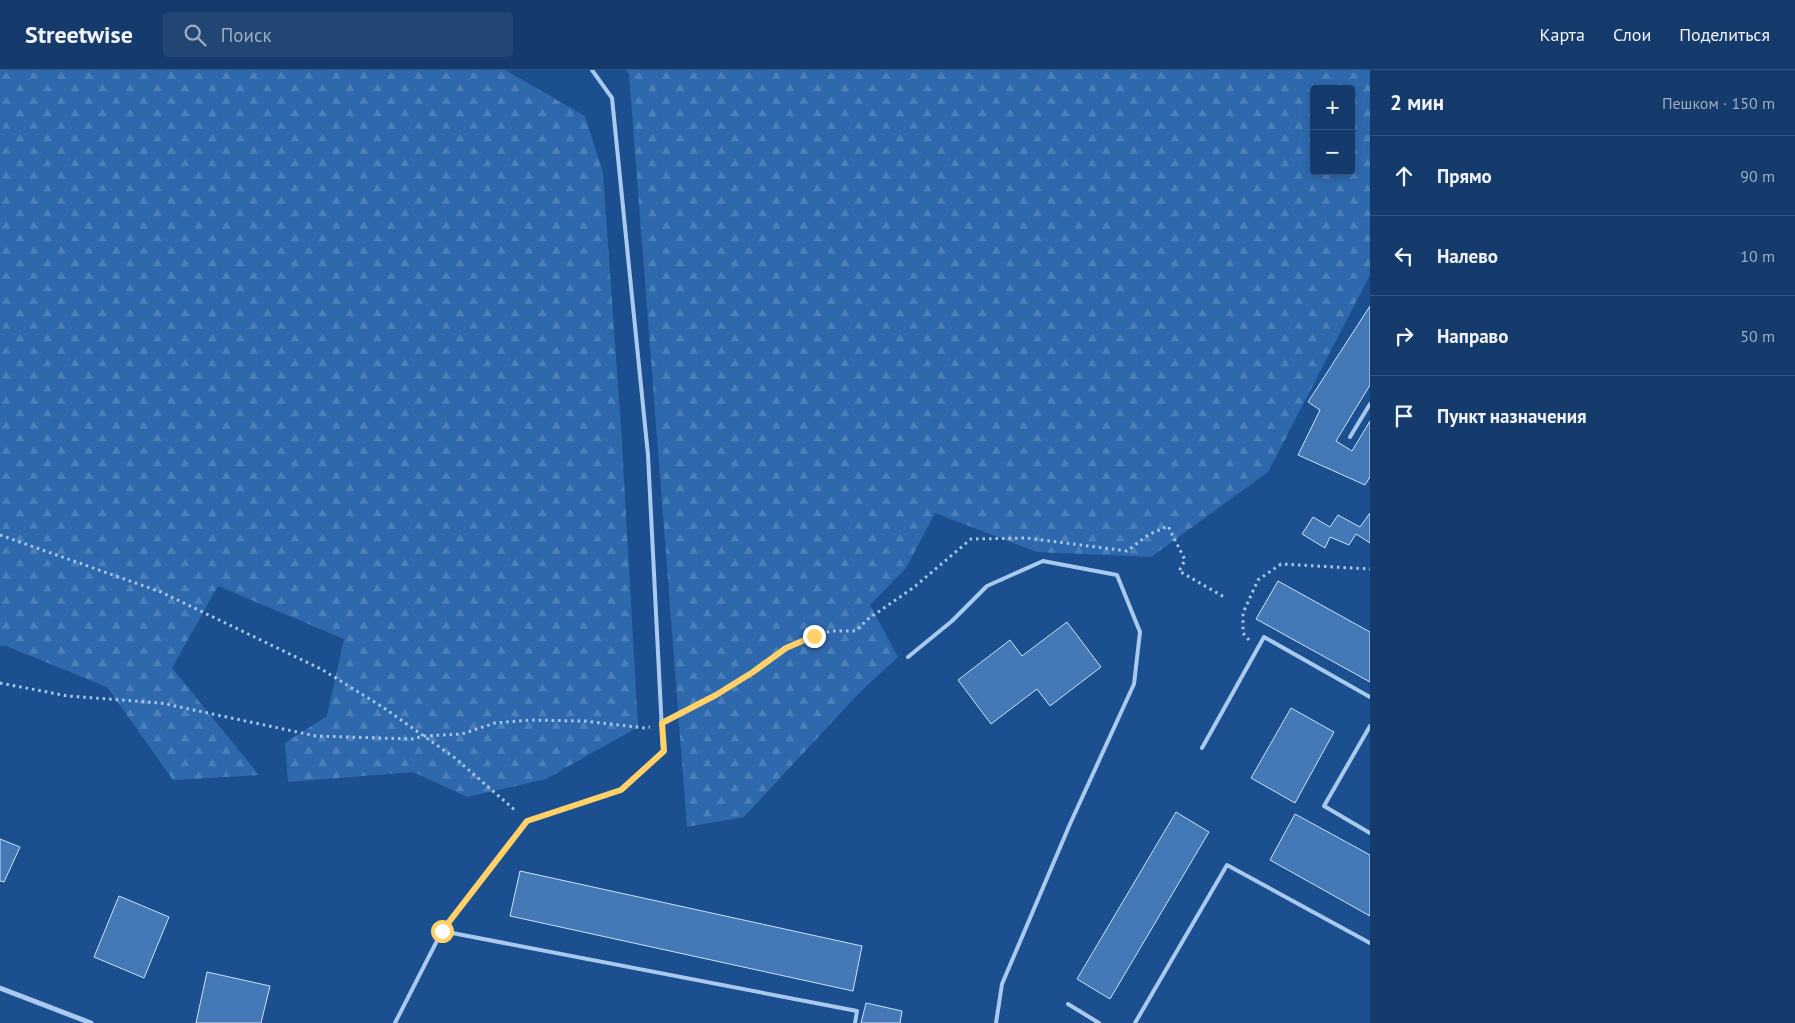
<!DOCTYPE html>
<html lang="ru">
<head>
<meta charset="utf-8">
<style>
  :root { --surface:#143b6b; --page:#214673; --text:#f1f3f6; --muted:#9dadc1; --line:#33557e }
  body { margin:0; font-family:"PT Sans",sans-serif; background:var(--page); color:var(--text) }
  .controls { position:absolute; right:15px; top:15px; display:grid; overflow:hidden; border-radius:5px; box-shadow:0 2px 8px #0003 }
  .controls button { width:45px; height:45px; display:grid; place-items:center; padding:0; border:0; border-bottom:1px solid var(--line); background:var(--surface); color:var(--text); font:25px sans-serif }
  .stop { position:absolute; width:15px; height:15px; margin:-11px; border:4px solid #ffd166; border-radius:50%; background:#fff }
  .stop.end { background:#ffd166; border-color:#fff; box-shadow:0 1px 5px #0008 }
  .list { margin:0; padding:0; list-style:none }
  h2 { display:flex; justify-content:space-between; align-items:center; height:65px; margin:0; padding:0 20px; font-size:21px }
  h2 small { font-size:16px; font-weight:400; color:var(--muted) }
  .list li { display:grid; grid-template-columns:32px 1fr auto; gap:15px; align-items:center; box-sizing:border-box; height:80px; padding:0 20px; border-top:1px solid var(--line) }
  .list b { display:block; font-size:19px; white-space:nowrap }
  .list em { font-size:16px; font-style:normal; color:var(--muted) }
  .icon { flex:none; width:28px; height:28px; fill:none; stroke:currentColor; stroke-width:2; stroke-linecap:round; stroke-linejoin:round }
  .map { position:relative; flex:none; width:1370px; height:953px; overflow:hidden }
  header { display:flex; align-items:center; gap:30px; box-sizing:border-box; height:70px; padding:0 25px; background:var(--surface); border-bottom:1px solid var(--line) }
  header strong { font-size:24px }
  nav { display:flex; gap:28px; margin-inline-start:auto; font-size:18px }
  .search { width:350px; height:45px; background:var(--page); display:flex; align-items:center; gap:12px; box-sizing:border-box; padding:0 18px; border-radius:5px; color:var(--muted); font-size:19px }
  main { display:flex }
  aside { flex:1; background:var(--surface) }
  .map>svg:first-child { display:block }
  .forest { fill:url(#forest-firs); fill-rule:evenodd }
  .building { fill:#4478b7; stroke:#cfe3fa }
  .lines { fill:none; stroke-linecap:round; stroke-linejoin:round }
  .path { stroke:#a9c9ee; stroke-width:3; stroke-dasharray:2.5 4; stroke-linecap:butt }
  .lane { stroke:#a9c9ee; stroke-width:4 }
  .street { stroke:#a9c9ee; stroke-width:5 }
  .route { stroke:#ffd166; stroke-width:6 }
</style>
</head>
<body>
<header>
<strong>Streetwise</strong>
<div class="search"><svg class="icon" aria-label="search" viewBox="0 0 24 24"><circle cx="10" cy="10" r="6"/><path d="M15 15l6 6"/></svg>Поиск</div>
<nav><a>Карта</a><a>Слои</a><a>Поделиться</a></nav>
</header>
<main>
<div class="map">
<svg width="1370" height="953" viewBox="0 0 1370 953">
  <defs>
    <pattern id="forest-firs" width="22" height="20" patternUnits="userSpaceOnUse" patternTransform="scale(1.25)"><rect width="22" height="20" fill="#2e69ad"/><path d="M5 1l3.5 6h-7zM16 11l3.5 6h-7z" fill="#4d80b9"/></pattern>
  </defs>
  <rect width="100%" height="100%" fill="#1b4f8f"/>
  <g class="forest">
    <path d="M 0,0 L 505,0 L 585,46 L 603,103 L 621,358 L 638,657 L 546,709 L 467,727 L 413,702 L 288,712 L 285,673 L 327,646 L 344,569 L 218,516 L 172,598 L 259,705 L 173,710 L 107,617 L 6,576 L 0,576 Z"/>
    <path d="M 626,0 L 1370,0 L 1370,205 L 1268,402 L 1151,487 L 1037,482 L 935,443 L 906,498 L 870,535 L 898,587 L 860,622 L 744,747 L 687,757 L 629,4 ZM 1314,19 L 1351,19 L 1351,101 L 1314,101 Z"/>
  </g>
  <g class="building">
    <path d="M 1370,236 L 1370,315 L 1336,371 L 1352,381 L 1370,351 L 1370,407 L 1365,415 L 1298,385 L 1320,340 L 1308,332 Z"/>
    <path d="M 1370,443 L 1370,473 L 1356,464 L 1349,475 L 1330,467 L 1325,478 L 1302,464 L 1313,447 L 1330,457 L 1338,445 L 1360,457 Z"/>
    <path d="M 1278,511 L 1370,562 L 1370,612 L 1256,549 Z"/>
    <path d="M 1067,552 L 1101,597 L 1050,636 L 1037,619 L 991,654 L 958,610 L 1010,570 L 1022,586 Z"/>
    <path d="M 1291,638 L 1334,662 L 1295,733 L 1251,708 Z"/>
    <path d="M 1176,742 L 1209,762 L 1110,929 L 1077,909 Z"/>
    <path d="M 1295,744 L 1370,785 L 1370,846 L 1270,790 Z"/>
    <path d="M 0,769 L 20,777 L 4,812 L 0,811 Z"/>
    <path d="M 520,801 L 862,876 L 853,921 L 510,846 Z"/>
    <path d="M 119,826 L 169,847 L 144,908 L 94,887 Z"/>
    <path d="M 207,902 L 270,916 L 261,953 L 196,953 Z"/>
    <path d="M 866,933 L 902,941 L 900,953 L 861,953 Z"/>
  </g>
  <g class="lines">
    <g class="path">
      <path d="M 0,465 L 161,522 L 323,600 L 384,638 L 455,688 L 517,742"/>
      <path d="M 1249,570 L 1243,563 L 1243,543 L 1258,510 L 1281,494 L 1370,499"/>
      <path d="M 0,613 L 68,626 L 161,633 L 316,666 L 412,669 L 424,666 L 462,664 L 495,653 L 530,650 L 585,651 L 645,658 L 650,657"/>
      <path d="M 674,647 L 716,625 L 753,602 L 786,578 L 830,561 L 856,561 L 868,549 L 913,518 L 971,469 L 1027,468 L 1127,481 L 1148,465 L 1168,456 L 1185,490 L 1179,501 L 1224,527"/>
    </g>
    <g class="lane">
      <path d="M 1350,367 L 1370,334"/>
      <path d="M 908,587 L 952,551 L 987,516 L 1043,491 L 1117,505 L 1140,562 L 1134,614 L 1070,754 L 1002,914 L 996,953"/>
      <path d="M 1370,656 L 1324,736 L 1370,763"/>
      <path d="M 1202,678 L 1264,567 L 1370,627"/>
      <path d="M 442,861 L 857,941 L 855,953"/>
      <path d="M 1068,934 L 1099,953"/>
      <path d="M 395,953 L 442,861 L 527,751 L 621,720 L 663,681 L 648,385 L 612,28 L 592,0"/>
      <path d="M 1135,953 L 1227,795 L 1370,873"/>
    </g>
    <path class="street" d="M 0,918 L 91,953"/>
  </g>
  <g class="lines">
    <path class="route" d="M 442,861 L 527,751 L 621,720 L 664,681 L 662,653 L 716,625 L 753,602 L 786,578 L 814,566"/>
  </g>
</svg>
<div class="controls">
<button>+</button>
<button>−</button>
</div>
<div class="stop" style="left:442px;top:861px"></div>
<div class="stop end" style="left:814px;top:566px"></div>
</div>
<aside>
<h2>2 мин<small>Пешком · 150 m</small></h2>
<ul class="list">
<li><svg class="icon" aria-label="ahead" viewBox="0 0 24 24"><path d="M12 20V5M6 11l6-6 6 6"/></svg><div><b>Прямо</b></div><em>90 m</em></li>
<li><svg class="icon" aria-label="left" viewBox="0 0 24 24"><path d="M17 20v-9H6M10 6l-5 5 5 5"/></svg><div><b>Налево</b></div><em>10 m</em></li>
<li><svg class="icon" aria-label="right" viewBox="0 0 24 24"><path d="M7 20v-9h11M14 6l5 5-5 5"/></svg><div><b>Направо</b></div><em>50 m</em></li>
<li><svg class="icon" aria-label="arrive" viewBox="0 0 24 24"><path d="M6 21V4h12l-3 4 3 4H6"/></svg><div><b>Пункт назначения</b></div></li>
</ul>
</aside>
</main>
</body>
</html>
